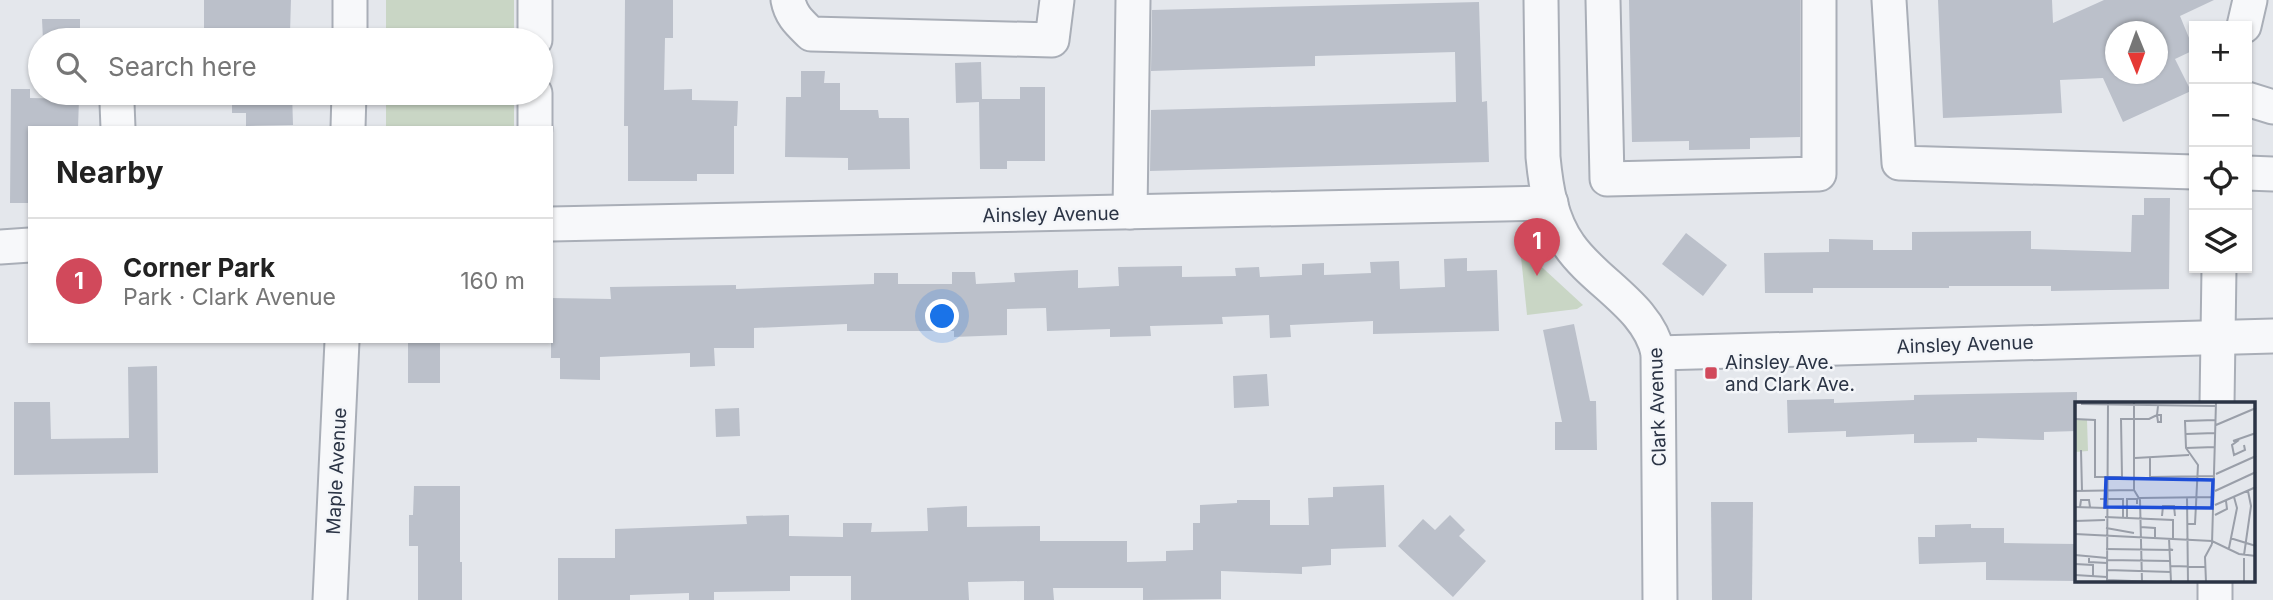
<!DOCTYPE html>
<html lang="en">
<head>
<meta charset="utf-8">
<style>
  :root { --surface:#fff; --page:#f2f2f2; --text:#222; --muted:#767676; --line:#e0e0e0; --accent:#d1495b }
  body { margin:0; font-family:Inter,sans-serif; background:var(--page); color:var(--text) }
  .controls { position:absolute; right:21px; top:21px; display:grid; overflow:hidden; border-radius:0px; box-shadow:0 2px 5px #0004 }
  .controls button { width:63px; height:63px; display:grid; place-items:center; padding:0; border:0; border-bottom:2px solid var(--line); background:var(--surface); color:var(--text); font:35px sans-serif }
  .compass { position:absolute; left:2105px; top:21px; width:63px; height:63px; border-radius:50%; background:var(--surface); box-shadow:0 2px 5px #0004; rotate:179deg }
  .you { position:absolute; left:943px; top:317px; width:24px; height:24px; margin:-18px; border:5px solid #fff; border-radius:50%; background:#1a73e8; box-shadow:0 0 0 10px #1a73e833 }
  .badge { display:grid; place-items:center; width:46px; height:46px; border-radius:50%; background:var(--accent); color:#fff; font-size:23px; font-weight:700 }
  .pin { position:absolute; translate:-50% -58px; filter:drop-shadow(0 2px 4px #0008) }
  .pin::after { content:''; position:absolute; top:37px; width:24px; height:21px; background:inherit; clip-path:polygon(0 0,100% 0,50% 100%) }
  .list { margin:0; padding:0; list-style:none }
  h2 { display:flex; justify-content:space-between; align-items:center; height:91px; margin:0; padding:0 28px; font-size:30px }
  h2 small { font-size:23px; font-weight:400; color:var(--muted) }
  .list li { display:grid; grid-template-columns:46px 1fr auto; gap:21px; align-items:center; box-sizing:border-box; height:126px; padding:0 28px; border-top:2px solid var(--line) }
  .list b { display:block; font-size:26px; white-space:nowrap }
  .list p { margin:0; font-size:23px; white-space:nowrap; color:var(--muted) }
  .list em { font-size:23px; font-style:normal; color:var(--muted) }
  .icon { flex:none; width:38px; height:38px; fill:none; stroke:currentColor; stroke-width:2; stroke-linecap:round; stroke-linejoin:round }
  .map { position:relative; flex:none; width:2273px; height:600px; overflow:hidden }
  .search { position:absolute; background:var(--surface); box-shadow:0 2px 5px #0004; left:28px; top:28px; width:525px; height:77px; display:flex; align-items:center; gap:18px; box-sizing:border-box; padding:0 24px; border-radius:38px; color:var(--muted); font-size:26px }
  .panel { position:absolute; background:var(--surface); box-shadow:0 2px 5px #0004; left:28px; top:126px; width:525px; height:217px; border-radius:0px }
  .map>svg:first-child { display:block }
  .green { fill:#c9d6c5 }
  .building { fill:#bbc0ca; fill-rule:evenodd }
  .lines { fill:none; stroke-linecap:round; stroke-linejoin:round }
  .minor-casing { stroke:#a9aeb7; stroke-width:37 }
  .minor { stroke:#f7f8fa; stroke-width:33 }
  .poi-dot { fill:#d1495b; stroke:#f4f6f9; stroke-width:2.5 }
  .labels { text-anchor:middle; stroke-width:5; stroke-linejoin:round; paint-order:stroke }
  .street-label { font-size:19px; fill:#2b3445; stroke:#f4f6f9 }
  .poi-label { font-size:19px; fill:#2b3445; stroke:#f4f6f9; text-anchor:start }
  .inset-road { fill:none; stroke:#9a9fa9; stroke-width:2 }
  .view { fill:#1d4ed8; fill-opacity:0.15; stroke:#1d4ed8; stroke-width:3.5 }
  .inset-edge { fill:none; stroke:#2b3445; stroke-width:3.5 }
</style>
</head>
<body>
<div class="map">
<svg width="2273" height="600" viewBox="0 0 2273 600">
  <rect width="100%" height="100%" fill="#e4e7ec"/>
  <g class="green">
    <rect x="386" y="0" width="128" height="40"/>
    <rect x="386" y="93" width="128" height="35"/>
    <path d="M 1520,247 L 1583,305 L 1577,309 L 1527,315 Z"/>
  </g>
  <g class="building">
    <path d="M 204,0 L 291,0 L 290,33 L 250,32 L 250,40 L 204,40 Z"/>
    <path d="M 625,0 L 673,0 L 673,38 L 665,38 L 664,90 L 692,89 L 692,100 L 738,101 L 737,126 L 734,126 L 734,174 L 697,174 L 697,181 L 628,181 L 628,126 L 624,126 Z"/>
    <path d="M 1629,0 L 1800,0 L 1800,137 L 1750,138 L 1750,149 L 1689,150 L 1689,141 L 1632,142 Z"/>
    <path d="M 1938,0 L 2052,0 L 2053,23 L 2104,0 L 2214,0 L 2180,16 L 2194,50 L 2175,59 L 2191,91 L 2123,122 L 2103,78 L 2060,80 L 2062,113 L 1943,118 ZM 2116,32 L 2158,32 L 2158,74 L 2116,74 Z"/>
    <path d="M 1479,2 L 1482,102 L 1487,101 L 1489,162 L 1150,171 L 1151,110 L 1456,102 L 1455,52 L 1315,56 L 1315,66 L 1151,71 L 1152,10 Z"/>
    <path d="M 42,19 L 80,19 L 80,40 L 43,40 Z"/>
    <path d="M 981,62 L 982,99 L 1020,99 L 1020,87 L 1045,87 L 1045,161 L 1007,161 L 1007,169 L 980,169 L 979,102 L 956,103 L 955,63 Z"/>
    <path d="M 801,71 L 825,71 L 824,83 L 840,83 L 840,110 L 878,110 L 879,118 L 909,118 L 910,169 L 848,170 L 848,158 L 785,157 L 786,97 L 801,97 Z"/>
    <path d="M 11,89 L 30,89 L 30,98 L 79,99 L 78,128 L 30,128 L 30,203 L 10,203 Z"/>
    <path d="M 232,93 L 292,93 L 293,125 L 246,126 L 246,113 L 232,113 Z"/>
    <path d="M 2144,198 L 2170,198 L 2169,289 L 2051,291 L 2051,286 L 1949,286 L 1949,288 L 1813,288 L 1813,293 L 1765,293 L 1764,253 L 1829,252 L 1829,239 L 1873,240 L 1873,250 L 1912,250 L 1912,232 L 2031,231 L 2031,249 L 2131,252 L 2132,215 L 2144,215 Z"/>
    <path d="M 1686,233 L 1727,265 L 1703,296 L 1662,264 Z"/>
    <path d="M 1467,258 L 1467,271 L 1497,270 L 1499,331 L 1373,334 L 1373,321 L 1290,325 L 1291,337 L 1270,338 L 1269,315 L 1222,317 L 1223,324 L 1150,326 L 1151,336 L 1110,337 L 1110,329 L 1047,331 L 1046,308 L 1007,309 L 1007,335 L 954,337 L 954,331 L 847,331 L 847,324 L 754,328 L 754,348 L 714,348 L 715,366 L 690,367 L 690,353 L 600,357 L 600,380 L 560,379 L 560,358 L 551,358 L 551,298 L 611,299 L 610,287 L 736,285 L 736,289 L 874,284 L 874,273 L 898,273 L 898,284 L 952,284 L 952,272 L 975,272 L 976,284 L 1015,282 L 1014,273 L 1078,270 L 1078,288 L 1119,286 L 1118,267 L 1182,266 L 1182,277 L 1236,276 L 1235,268 L 1259,267 L 1260,277 L 1302,275 L 1302,264 L 1324,263 L 1324,275 L 1371,273 L 1370,262 L 1399,261 L 1400,289 L 1445,287 L 1444,259 Z"/>
    <path d="M 1574,324 L 1590,401 L 1596,401 L 1597,450 L 1555,450 L 1555,422 L 1562,422 L 1543,330 Z"/>
    <rect x="408" y="341" width="32" height="42"/>
    <path d="M 157,366 L 158,473 L 14,475 L 14,402 L 50,402 L 51,439 L 129,438 L 128,367 Z"/>
    <path d="M 1267,374 L 1269,406 L 1234,408 L 1233,376 Z"/>
    <path d="M 2077,392 L 2077,431 L 2044,432 L 2044,440 L 1977,438 L 1977,442 L 1914,443 L 1914,434 L 1846,437 L 1846,431 L 1788,433 L 1787,400 L 1834,399 L 1834,403 L 1914,400 L 1914,395 Z"/>
    <path d="M 739,408 L 740,436 L 716,437 L 715,409 Z"/>
    <path d="M 1384,485 L 1386,547 L 1331,549 L 1331,565 L 1302,567 L 1302,574 L 1221,571 L 1221,599 L 1143,600 L 1143,588 L 1053,588 L 1054,600 L 1024,600 L 1024,581 L 968,582 L 969,600 L 851,600 L 851,576 L 790,576 L 790,591 L 714,592 L 714,600 L 689,600 L 689,593 L 630,595 L 630,600 L 558,600 L 558,558 L 615,558 L 615,529 L 747,524 L 746,516 L 789,515 L 789,536 L 843,537 L 843,523 L 872,523 L 871,532 L 928,531 L 927,508 L 967,506 L 967,527 L 1040,526 L 1040,541 L 1127,541 L 1127,562 L 1166,561 L 1166,551 L 1193,550 L 1193,523 L 1200,523 L 1200,505 L 1237,503 L 1237,500 L 1270,500 L 1270,525 L 1309,525 L 1308,498 L 1333,497 L 1333,487 Z"/>
    <path d="M 414,486 L 460,486 L 460,562 L 462,562 L 462,600 L 418,600 L 418,546 L 409,546 L 409,515 L 413,515 Z"/>
    <path d="M 1711,502 L 1753,502 L 1752,600 L 1712,600 Z"/>
    <path d="M 1450,515 L 1465,530 L 1459,536 L 1486,561 L 1453,597 L 1398,546 L 1423,519 L 1435,530 Z"/>
    <path d="M 1971,524 L 1971,528 L 2004,528 L 2004,543 L 2077,544 L 2077,581 L 1986,580 L 1986,562 L 1919,564 L 1918,537 L 1935,537 L 1935,525 Z"/>
  </g>
  <g class="lines">
    <defs>
      <g id="minor">
        <path d="M 535,0 L 535,40"/>
        <path d="M 788,0 C 791,16 800,23 811,34 L 1052,40 L 1057,0"/>
        <path d="M 1541,0 L 1543,157 C 1546,188 1551,220 1569,245 C 1595,283 1648,306 1658,353 L 1660,600"/>
        <path d="M 1603,0 L 1607,179 L 1819,174 L 1819,0"/>
        <path d="M 1889,0 L 1899,163 L 2194,172"/>
        <path d="M 2244,26 L 2250,0"/>
        <path d="M 350,40 L 350,0"/>
        <path d="M 535,93 L 535,128"/>
        <path d="M 2247,99 L 2273,107"/>
        <path d="M 117,103 L 118,128"/>
        <path d="M 348,128 L 349,93"/>
        <path d="M 2247,173 L 2273,174"/>
        <path d="M 1130,212 L 1133,0"/>
        <path d="M 551,224 L 1551,203"/>
        <path d="M 0,247 L 30,245"/>
        <path d="M 1658,353 L 2273,336"/>
        <path d="M 2217,404 L 2219,268"/>
        <path d="M 330,600 L 342,341"/>
        <path d="M 2215,600 L 2215,581"/>
      </g>
    </defs>
    <use href="#minor" class="minor-casing"/>
    <use href="#minor" class="minor"/>
  </g>
  <rect class="poi-dot" x="1704" y="366" width="14" height="14" rx="3.5"/>
  <g class="labels">
    <g class="street-label">
      <text transform="translate(1051 214) rotate(-1)" y="7">Ainsley Avenue</text>
      <text transform="translate(1965 344) rotate(-2)" y="7">Ainsley Avenue</text>
      <text transform="translate(1657 407) rotate(-92)" y="7">Clark Avenue</text>
      <text transform="translate(336 471) rotate(-87)" y="7">Maple Avenue</text>
    </g>
    <g class="poi-label">
      <text x="1725" y="369">Ainsley Ave.<tspan x="1725" dy="22">and Clark Ave.</tspan></text>
    </g>
  </g>
  <g transform="translate(2075 402)">
    <rect width="180" height="180" fill="#e4e7ec"/>
    <path d="M 0,18 L 12,18 L 13,49 L 0,50 Z" fill="#c9d6c5"/>
    <path class="inset-road" d="M 59,0 L 59,88 L 65,98 L 67,180M 6,2 L 141,4M 82,13 L 86,13 L 86,20 L 83,20 ZM 0,17 L 20,18 L 20,75 L 47,75 L 46,17 L 74,17 L 82,13 L 83,4M 141,23 L 181,6M 111,32 L 140,31M 164,38 L 157,43 L 159,53 L 170,48 L 169,43M 158,39 L 181,31M 111,46 L 140,45M 6,48 L 7,89M 60,56 L 114,53M 75,56 L 75,75 L 139,74M 141,72 L 181,54M 0,89 L 59,88M 140,89 L 181,70M 112,95 L 113,180M 64,96 L 139,95M 25,97 L 48,97 L 48,115M 140,103 L 181,85M 0,105 L 31,106M 5,105 L 6,98 L 14,98 L 15,105M 140,113 L 152,107 L 151,99M 87,114 L 88,104 L 99,104 L 100,114M 30,115 L 98,118 L 98,136M 52,115 L 52,97 L 62,97 L 62,102M 0,119 L 30,118M 112,122 L 120,122 L 123,63 L 111,46 L 110,19 L 140,18M 65,125 L 80,126 L 80,135M 31,126 L 59,131M 0,132 L 137,139 L 164,152 L 181,154M 94,136 L 96,180M 155,136 L 181,144M 137,142 L 141,0M 154,146 L 162,106 L 159,95M 31,147 L 98,148 L 94,147M 0,153 L 32,156M 169,153 L 176,104 L 173,89M 14,156 L 14,160 L 32,161M 169,156 L 169,180M 32,158 L 95,159M 0,162 L 18,163 L 18,174M 96,164 L 131,165M 32,168 L 96,170M 0,173 L 32,175M 32,178 L 82,180M 32,180 L 33,0M 131,180 L 130,155 L 137,142"/>
    <path class="view" d="M 31,76 L 138,78 L 137,106 L 30,105 Z"/>
    <rect width="180" height="180" class="inset-edge"/>
  </g>
</svg>
<div class="controls">
<button>+</button>
<button>−</button>
<button><svg class="icon" aria-label="locate" viewBox="0 0 24 24"><circle cx="12" cy="12" r="6"/><path d="M12 2v4M12 18v4M2 12h4M18 12h4"/></svg></button>
<button><svg class="icon" aria-label="layers" viewBox="0 0 24 24"><path d="M12 4l9 5-9 5-9-5zM3 14l9 5 9-5"/></svg></button>
</div>
<svg class="compass" viewBox="-18 -18 36 36"><path d="M0-13l5 13h-10z" fill="#e53935"/><path d="M0 13l5-13h-10z" fill="#767676"/></svg>
<div class="you"></div>
<div class="pin badge" style="left:1537px;top:276px">1</div>
<div class="search"><svg class="icon" aria-label="search" viewBox="0 0 24 24"><circle cx="10" cy="10" r="6"/><path d="M15 15l6 6"/></svg>Search here</div>
<section class="panel">
<h2>Nearby<small></small></h2>
<ul class="list">
<li><span class="badge">1</span><div><b>Corner Park</b><p>Park · Clark Avenue</p></div><em>160 m</em></li>
</ul>
</section>
</div>
</body>
</html>
